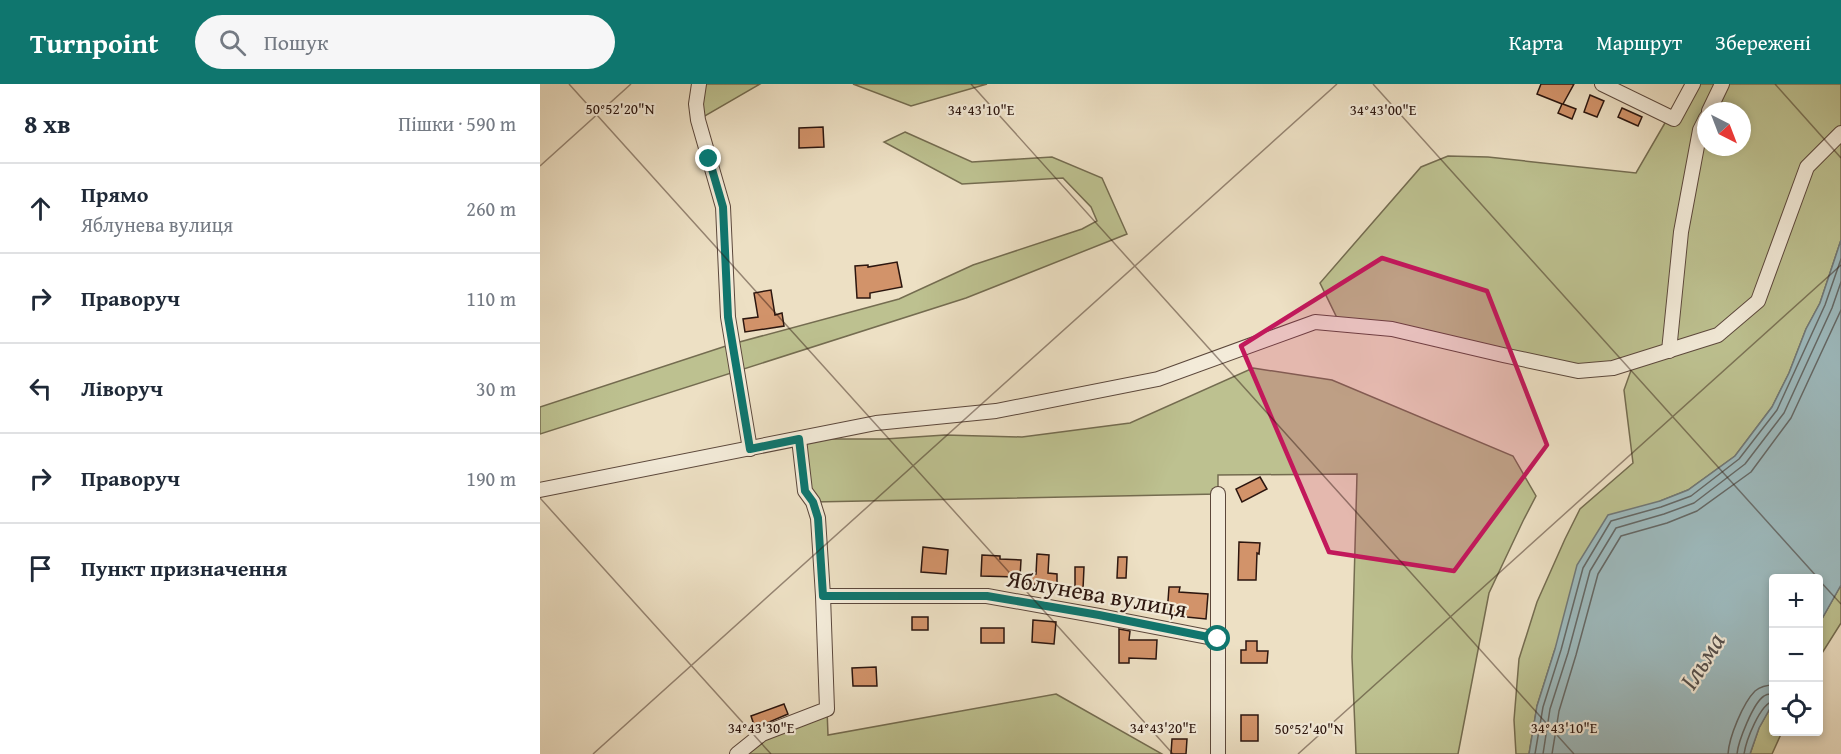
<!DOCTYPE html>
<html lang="uk">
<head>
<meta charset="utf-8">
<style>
  :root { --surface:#fff; --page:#f6f6f7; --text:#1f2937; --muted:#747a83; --line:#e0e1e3; --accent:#0f766e }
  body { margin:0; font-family:"Gentium Book Plus",serif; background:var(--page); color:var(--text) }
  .controls { position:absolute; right:18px; bottom:18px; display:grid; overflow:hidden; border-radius:6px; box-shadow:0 3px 9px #0003 }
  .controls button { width:54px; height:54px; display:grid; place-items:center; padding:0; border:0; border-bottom:2px solid var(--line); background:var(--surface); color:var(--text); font:30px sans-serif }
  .compass { position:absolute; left:1157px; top:18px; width:54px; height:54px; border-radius:50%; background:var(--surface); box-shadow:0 3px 9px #0003; rotate:138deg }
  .stop { position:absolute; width:18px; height:18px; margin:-14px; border:4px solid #0f766e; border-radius:50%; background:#fff }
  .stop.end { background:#0f766e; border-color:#fff; box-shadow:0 2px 6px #0008 }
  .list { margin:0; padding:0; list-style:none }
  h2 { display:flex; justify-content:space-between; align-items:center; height:78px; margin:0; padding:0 24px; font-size:26px }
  h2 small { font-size:20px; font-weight:400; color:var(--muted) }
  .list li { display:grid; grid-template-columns:39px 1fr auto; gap:18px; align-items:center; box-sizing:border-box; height:90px; padding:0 24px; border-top:2px solid var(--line) }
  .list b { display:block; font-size:22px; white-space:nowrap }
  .list p { margin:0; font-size:20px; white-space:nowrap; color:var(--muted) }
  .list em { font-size:20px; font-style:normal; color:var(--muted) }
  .icon { flex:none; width:33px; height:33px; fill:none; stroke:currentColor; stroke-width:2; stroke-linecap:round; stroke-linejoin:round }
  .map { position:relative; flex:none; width:1301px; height:670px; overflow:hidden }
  header { display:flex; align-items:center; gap:36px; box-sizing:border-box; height:84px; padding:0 30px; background:var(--accent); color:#fff }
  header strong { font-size:28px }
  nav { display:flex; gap:33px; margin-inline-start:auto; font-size:21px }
  .search { width:420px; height:54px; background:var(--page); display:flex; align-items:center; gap:15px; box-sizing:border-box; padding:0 21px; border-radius:33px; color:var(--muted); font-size:22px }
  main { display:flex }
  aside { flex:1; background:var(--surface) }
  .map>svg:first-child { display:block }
  .green { fill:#bdc190; stroke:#746c50; stroke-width:1.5; fill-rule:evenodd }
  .water { fill:#9dbabe; stroke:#707878; stroke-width:1.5 }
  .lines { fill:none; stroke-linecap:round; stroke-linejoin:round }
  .shore { stroke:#646866; stroke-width:1.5 }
  .building { fill:#d2936a; stroke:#2c160f; stroke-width:1.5 }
  .minor-casing { stroke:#5c483c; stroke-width:16 }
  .minor { stroke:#f3ebd9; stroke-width:14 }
  .route { stroke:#0f766e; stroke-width:8 }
  .marked { fill:#c2185b; fill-opacity:0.2; stroke:#c2185b; stroke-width:4.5; stroke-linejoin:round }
  .ticks { fill:none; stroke:#2c160f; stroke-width:1.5; stroke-opacity:0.45 }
  .labels { text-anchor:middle; stroke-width:4.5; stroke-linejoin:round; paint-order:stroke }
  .street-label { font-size:24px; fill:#2c160f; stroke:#f3ebd9 }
  .water-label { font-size:26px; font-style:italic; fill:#544f4c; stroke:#f3ebd9 }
  .ticks-label { font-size:15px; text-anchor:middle; fill:#2c160f; stroke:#f3ebd9; stroke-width:4.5; stroke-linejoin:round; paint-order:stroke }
</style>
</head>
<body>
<header>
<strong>Turnpoint</strong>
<div class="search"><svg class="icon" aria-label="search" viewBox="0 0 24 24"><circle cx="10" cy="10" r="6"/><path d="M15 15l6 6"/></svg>Пошук</div>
<nav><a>Карта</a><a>Маршрут</a><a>Збережені</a></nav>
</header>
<main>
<aside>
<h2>8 хв<small>Пішки · 590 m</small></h2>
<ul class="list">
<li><svg class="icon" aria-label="ahead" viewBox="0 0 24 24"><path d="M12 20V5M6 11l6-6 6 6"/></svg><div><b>Прямо</b><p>Яблунева вулиця</p></div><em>260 m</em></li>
<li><svg class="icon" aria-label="right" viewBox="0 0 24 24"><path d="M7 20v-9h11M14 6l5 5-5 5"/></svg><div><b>Праворуч</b></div><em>110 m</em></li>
<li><svg class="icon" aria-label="left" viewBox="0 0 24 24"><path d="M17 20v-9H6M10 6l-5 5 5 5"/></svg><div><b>Ліворуч</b></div><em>30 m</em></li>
<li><svg class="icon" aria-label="right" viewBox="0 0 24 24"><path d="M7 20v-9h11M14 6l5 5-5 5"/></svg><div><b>Праворуч</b></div><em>190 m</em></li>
<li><svg class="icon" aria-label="arrive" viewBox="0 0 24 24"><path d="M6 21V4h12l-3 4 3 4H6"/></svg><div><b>Пункт призначення</b></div></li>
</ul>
</aside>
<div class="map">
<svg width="1301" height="670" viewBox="0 0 1301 670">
  <rect width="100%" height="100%" fill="#ede0c4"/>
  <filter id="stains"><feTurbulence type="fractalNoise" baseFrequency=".00333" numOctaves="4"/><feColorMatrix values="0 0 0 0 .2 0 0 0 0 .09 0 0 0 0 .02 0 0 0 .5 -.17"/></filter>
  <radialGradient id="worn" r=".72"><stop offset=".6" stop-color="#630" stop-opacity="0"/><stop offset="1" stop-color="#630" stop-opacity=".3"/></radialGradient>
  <g class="green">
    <path d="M 161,0 L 220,0 L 158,36 Z"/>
    <path d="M 313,0 L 447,0 L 371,22 Z"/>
    <path d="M 1153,0 L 1301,0 L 1301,156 L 1280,219 L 1266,245 L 1249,289 L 1232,323 L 1195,372 L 1148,406 L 1120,417 L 1015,565 L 997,622 L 989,670 L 976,670 L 974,636 L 979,575 L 997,518 L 1025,455 L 1040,425 L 1093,379 L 1084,306 L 1094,278 L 1038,287 L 800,240 L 780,199 L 881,83 L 908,72 L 948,73 L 1096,89 L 1129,32 ZM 1166,27 L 1202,27 L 1202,63 L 1166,63 Z"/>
    <path d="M 365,48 L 432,78 L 512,73 L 562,94 L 587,150 L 426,214 L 0,350 L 0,323 L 192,260 L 359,215 L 433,181 L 542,145 L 557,137 L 551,123 L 523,94 L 422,100 L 344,58 Z"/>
    <path d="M 713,284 L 792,296 L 973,372 L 996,412 L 983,437 L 949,509 L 918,670 L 816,670 L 812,573 L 817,390 L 678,391 L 678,410 L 273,418 L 259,355 L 345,355 L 405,351 L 482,353 L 590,339 Z"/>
    <path d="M 1301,501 L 1301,539 L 1279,574 L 1279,540 Z"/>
    <path d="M 516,610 L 622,670 L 197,670 L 222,650 L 287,625 L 288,651 Z"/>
    <path d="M 1233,619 L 1234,648 L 1242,648 L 1232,670 L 1210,670 L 1219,644 Z"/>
  </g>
  <path class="water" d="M 1301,156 L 1301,501 L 1279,540 L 1278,494 L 1234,494 L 1233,619 L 1219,644 L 1210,670 L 989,670 L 997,622 L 1015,565 L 1037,481 L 1068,431 L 1120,417 L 1148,406 L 1195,372 L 1232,323 L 1249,289 L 1266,245 L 1280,219 Z"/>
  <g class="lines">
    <g class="shore">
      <path d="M 995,670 L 1003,623 L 1021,566 L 1043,484 L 1071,437 L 1121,423 L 1151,412 L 1199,375 L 1237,326 L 1285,221 L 1301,175"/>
      <path d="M 1003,670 L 1010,625 L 1028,569 L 1050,487 L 1076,444 L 1124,430 L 1154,419 L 1205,380 L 1244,329 L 1292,224 L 1301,198"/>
      <path d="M 1012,670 L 1019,627 L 1036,571 L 1058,490 L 1081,452 L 1127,439 L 1157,427 L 1211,388 L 1251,334 L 1301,226"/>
      <path d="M 1188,670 C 1189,653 1203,619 1215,607 C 1221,602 1227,601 1234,601"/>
      <path d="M 1197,670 C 1198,658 1213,619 1224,612 C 1228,609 1229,610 1234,610"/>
      <path d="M 1204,670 C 1206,657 1220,619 1234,617"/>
    </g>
  </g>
  <g class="building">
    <path d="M 1001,0 L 1034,0 L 1023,20 L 1036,25 L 1032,35 L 1018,29 L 1022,20 L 997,10 Z"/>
    <path d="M 1050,11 L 1064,17 L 1057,33 L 1044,28 Z"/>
    <path d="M 1082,24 L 1102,33 L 1098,42 L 1078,33 Z"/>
    <path d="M 283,43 L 284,63 L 259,64 L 259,44 Z"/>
    <path d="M 357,178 L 362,203 L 330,209 L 330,214 L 317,214 L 315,182 L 328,181 L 328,183 Z"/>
    <path d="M 231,206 L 235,231 L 242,229 L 244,242 L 205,248 L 203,235 L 218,233 L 214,209 Z"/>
    <path d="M 720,393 L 727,405 L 702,418 L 696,405 Z"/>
    <path d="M 699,458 L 720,459 L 719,470 L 717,469 L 716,496 L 698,496 Z"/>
    <path d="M 383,463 L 408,466 L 406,490 L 381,488 Z"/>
    <path d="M 497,470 L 509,471 L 508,489 L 517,490 L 517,501 L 486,500 L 486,490 L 496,490 Z"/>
    <path d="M 442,471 L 460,472 L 460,475 L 481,476 L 480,493 L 441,492 Z"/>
    <path d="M 578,473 L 587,473 L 586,494 L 577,494 Z"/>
    <path d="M 535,483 L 544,483 L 543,505 L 535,505 Z"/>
    <path d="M 629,503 L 640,503 L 639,508 L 668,510 L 666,535 L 627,531 Z"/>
    <rect x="372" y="533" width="16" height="13"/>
    <path d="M 493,536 L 516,538 L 514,560 L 492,558 Z"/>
    <rect x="441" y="544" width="23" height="15"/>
    <path d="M 579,545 L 590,547 L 589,556 L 617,556 L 616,575 L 589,574 L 589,579 L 579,579 Z"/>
    <path d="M 706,557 L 717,557 L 717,567 L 728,567 L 727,579 L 701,579 L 701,566 L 706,566 Z"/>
    <path d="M 336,583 L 337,602 L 313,602 L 312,584 Z"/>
    <path d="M 244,620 L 248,630 L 215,644 L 211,632 Z"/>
    <rect x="701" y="631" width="17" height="26"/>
    <path d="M 632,655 L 647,655 L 646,670 L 631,670 Z"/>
  </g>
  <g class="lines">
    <defs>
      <g id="minor">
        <path d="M 159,0 L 156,20 L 158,36 L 183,123 L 188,233 L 210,365"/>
        <path d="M 1062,0 L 1134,35 L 1153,0"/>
        <path d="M 1169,27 L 1182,0"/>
        <path d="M 1129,267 L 1141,148 L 1160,46 L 1166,34"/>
        <path d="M 0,406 L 336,339 L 456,327 L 618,295 L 775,238 L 852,245 L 963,271 L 1038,287 L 1073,284 L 1178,251 L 1218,217 L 1267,83 L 1301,49"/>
        <path d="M 283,512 L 447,512 L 559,532 L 678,555"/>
        <path d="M 197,670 L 222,650 L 287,625 L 283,512 L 278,434 L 273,418 L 265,407 L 259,355"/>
        <path d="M 678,670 L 678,410"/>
      </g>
    </defs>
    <use href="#minor" class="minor-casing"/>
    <use href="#minor" class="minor"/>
  </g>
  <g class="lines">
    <path class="route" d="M 169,75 L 183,123 L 188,233 L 210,365 L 259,355 L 265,407 L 273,418 L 278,434 L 283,512 L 447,512 L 559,531 L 678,555"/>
  </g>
  <path class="marked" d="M 842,174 L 947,207 L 1007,361 L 914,487 L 789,468 L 701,262 Z"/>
  <path class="ticks" d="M 29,0 L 633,670M 431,0 L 1034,670M 833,0 L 1278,494M 1235,0 L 1301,74M 0,82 L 91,0M 0,414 L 231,670M 1278,495 L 1301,520M 53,670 L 797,0M 758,670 L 1301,181"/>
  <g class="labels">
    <g class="street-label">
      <text transform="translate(557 510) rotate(10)" y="8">Яблунева вулиця</text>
    </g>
    <g class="water-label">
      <text transform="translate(1162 577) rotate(-58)" y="9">Ільма</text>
    </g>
  </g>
  <g class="ticks-label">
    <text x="80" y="30">50°52'20"N</text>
    <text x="441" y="31">34°43'10"E</text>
    <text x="843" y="31">34°43'00"E</text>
    <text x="221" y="649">34°43'30"E</text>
    <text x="623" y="649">34°43'20"E</text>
    <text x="1024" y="649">34°43'10"E</text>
    <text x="769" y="650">50°52'40"N</text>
  </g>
  <rect width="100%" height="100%" filter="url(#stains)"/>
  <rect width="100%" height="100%" fill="url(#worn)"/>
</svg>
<div class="controls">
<button>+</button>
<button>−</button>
<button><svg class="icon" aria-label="locate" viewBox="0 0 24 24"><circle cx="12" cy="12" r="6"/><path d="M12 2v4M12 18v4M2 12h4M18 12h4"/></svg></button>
</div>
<svg class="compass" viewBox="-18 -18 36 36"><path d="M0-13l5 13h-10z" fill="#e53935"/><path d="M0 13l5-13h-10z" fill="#747a83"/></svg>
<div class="stop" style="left:678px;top:555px"></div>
<div class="stop end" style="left:169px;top:75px"></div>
</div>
</main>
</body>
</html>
